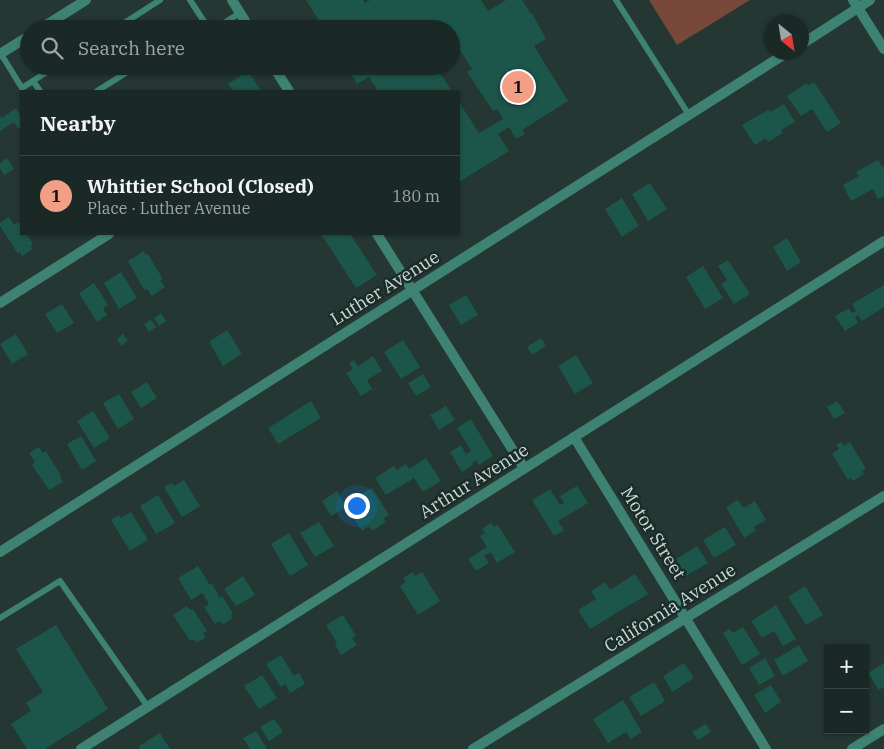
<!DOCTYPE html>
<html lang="en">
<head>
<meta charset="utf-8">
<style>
  :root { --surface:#1b2926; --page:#24312e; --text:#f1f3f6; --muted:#a0a6a7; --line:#394543; --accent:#f39f85 }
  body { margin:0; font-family:"IBM Plex Serif",serif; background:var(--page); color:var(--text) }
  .controls { position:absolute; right:15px; bottom:15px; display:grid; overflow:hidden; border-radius:0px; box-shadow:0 1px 4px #0004 }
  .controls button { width:45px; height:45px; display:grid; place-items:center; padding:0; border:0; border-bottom:1px solid var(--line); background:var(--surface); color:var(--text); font:25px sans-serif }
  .compass { position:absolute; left:764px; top:15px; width:45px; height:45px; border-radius:50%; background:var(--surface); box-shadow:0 1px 4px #0004; rotate:150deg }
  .you { position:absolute; left:356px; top:505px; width:18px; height:18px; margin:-12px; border:4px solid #fff; border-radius:50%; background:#1a73e8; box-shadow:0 0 0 8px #1a73e833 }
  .badge { display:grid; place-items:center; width:32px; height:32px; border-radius:50%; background:var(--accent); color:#111; font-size:16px; font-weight:700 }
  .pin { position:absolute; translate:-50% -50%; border:2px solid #fff; box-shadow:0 1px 5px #0006 }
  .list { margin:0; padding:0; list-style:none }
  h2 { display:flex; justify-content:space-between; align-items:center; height:65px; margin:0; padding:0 20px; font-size:21px }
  h2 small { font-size:16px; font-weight:400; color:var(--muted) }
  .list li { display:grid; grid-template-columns:32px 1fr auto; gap:15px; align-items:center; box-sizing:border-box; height:80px; padding:0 20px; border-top:1px solid var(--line) }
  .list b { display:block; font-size:19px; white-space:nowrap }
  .list p { margin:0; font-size:16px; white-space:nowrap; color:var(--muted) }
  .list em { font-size:16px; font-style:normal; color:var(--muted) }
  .icon { flex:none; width:28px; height:28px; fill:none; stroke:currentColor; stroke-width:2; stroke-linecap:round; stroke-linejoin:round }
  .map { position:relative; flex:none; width:884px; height:749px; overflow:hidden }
  .search { position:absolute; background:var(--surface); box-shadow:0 1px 4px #0004; left:20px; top:20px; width:440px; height:55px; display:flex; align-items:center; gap:12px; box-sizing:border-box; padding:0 18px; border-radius:28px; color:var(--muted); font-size:19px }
  .panel { position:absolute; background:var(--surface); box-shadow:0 1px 4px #0004; left:20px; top:90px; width:440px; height:145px; border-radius:0px }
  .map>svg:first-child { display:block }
  .green { fill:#78483a }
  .building { fill:#1c554a }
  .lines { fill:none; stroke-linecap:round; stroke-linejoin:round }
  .service { stroke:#3e8273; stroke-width:6 }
  .minor { stroke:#3e8273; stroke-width:10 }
  .labels { text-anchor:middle; stroke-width:5; stroke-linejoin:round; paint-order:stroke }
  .street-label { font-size:18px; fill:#cdd9d5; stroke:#1a2d29 }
</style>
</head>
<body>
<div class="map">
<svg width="884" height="749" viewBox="0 0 884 749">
  <rect width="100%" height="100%" fill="#243733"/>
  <path class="green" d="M 649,0 L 750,0 L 677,45 Z"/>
  <g class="building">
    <path d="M 306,0 L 363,0 L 365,3 L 370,0 L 481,0 L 488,11 L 506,0 L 522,0 L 531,14 L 532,13 L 546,39 L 534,46 L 568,101 L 522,130 L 525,134 L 516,139 L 509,127 L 498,134 L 509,151 L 459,182 L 459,102 L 479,133 L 503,119 L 497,109 L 493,111 L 467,72 L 472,69 L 451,36 L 451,29 L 339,29 L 335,22 L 324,29 Z"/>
    <path d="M 347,66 L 435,66 L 452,91 L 378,91 L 369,77 L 357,84 Z"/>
    <path d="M 248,71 L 261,91 L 233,91 L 228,84 Z"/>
    <path d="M 814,82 L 841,123 L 827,132 L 812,109 L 801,116 L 787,96 L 807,83 L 808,86 Z"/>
    <path d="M 784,104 L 795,122 L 781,130 L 783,133 L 768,142 L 766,138 L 755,145 L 742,125 L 768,110 L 770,112 Z"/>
    <path d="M 16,108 L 21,117 L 21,127 L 18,129 L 14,122 L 0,131 L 0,115 L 2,118 Z"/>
    <path d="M 7,158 L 14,169 L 4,175 L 0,168 L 0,163 Z"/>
    <path d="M 878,160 L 882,167 L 884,166 L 884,196 L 878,199 L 873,189 L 851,201 L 843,185 L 859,176 L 856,172 Z"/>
    <path d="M 650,183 L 667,209 L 648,221 L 632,194 Z"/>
    <path d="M 622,198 L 639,226 L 622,237 L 605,209 Z"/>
    <path d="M 9,217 L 14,225 L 19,222 L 21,225 L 21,234 L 26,234 L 33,244 L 31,246 L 33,249 L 22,256 L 20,252 L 18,254 L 0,226 L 0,223 Z"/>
    <path d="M 321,234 L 350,234 L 377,275 L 356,288 Z"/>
    <path d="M 787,238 L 801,262 L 787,271 L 773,247 Z"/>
    <path d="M 144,251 L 146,255 L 148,254 L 163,279 L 160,280 L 165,287 L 152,296 L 147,289 L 144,290 L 128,261 Z"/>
    <path d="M 728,260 L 750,294 L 734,304 L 721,284 L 727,280 L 718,266 Z"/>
    <path d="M 703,266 L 723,298 L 705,309 L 686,277 Z"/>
    <path d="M 121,272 L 137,298 L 119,309 L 104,283 Z"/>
    <path d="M 94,283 L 108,305 L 103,308 L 107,315 L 97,322 L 79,293 Z"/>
    <path d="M 884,285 L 884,307 L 862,321 L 858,315 L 855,317 L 858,323 L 845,331 L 835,316 L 849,308 L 852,313 L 856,311 L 852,304 Z"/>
    <path d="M 466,295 L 478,315 L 461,325 L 449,305 Z"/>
    <path d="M 62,304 L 74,323 L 57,333 L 45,314 Z"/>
    <path d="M 161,313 L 166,321 L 159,326 L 154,318 Z"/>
    <path d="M 151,320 L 156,327 L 149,332 L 144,324 Z"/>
    <path d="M 227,330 L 242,354 L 223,366 L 209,342 Z"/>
    <path d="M 16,334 L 28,354 L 12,364 L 0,344 Z"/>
    <path d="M 123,334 L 128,341 L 121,346 L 117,339 Z"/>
    <path d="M 541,338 L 546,346 L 532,355 L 527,347 Z"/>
    <path d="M 403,340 L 420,367 L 401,379 L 384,352 Z"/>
    <path d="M 576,355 L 593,383 L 575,394 L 558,366 Z"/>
    <path d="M 373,356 L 382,371 L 367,380 L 372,389 L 361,396 L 346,373 L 353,369 L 349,363 L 354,360 L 358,366 Z"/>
    <path d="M 423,374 L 431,387 L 416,396 L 408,383 Z"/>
    <path d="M 147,382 L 157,398 L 141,408 L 131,392 Z"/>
    <path d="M 119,394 L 134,419 L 118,429 L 103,403 Z"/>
    <path d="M 311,401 L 321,418 L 278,444 L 268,428 Z"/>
    <path d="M 837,401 L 845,413 L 834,419 L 827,407 Z"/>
    <path d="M 446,406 L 455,420 L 439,430 L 430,415 Z"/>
    <path d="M 93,411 L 110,438 L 94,448 L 77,421 Z"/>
    <path d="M 471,419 L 493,456 L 479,465 L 476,460 L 472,463 L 473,465 L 462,472 L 450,452 L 461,445 L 466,454 L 471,451 L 457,428 Z"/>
    <path d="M 81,436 L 96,461 L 82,470 L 67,444 Z"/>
    <path d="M 842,442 L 844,446 L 850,442 L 866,469 L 862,471 L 864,474 L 853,481 L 851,478 L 848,480 L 832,454 L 839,449 L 836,445 Z"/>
    <path d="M 39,447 L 43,453 L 46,451 L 61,476 L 60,476 L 63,482 L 49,490 L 32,465 L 35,462 L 29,453 Z"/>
    <path d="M 426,458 L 441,481 L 423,492 L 414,478 L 386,495 L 375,478 L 394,466 L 397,470 L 406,464 L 409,469 Z"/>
    <path d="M 184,480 L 200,506 L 182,517 L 164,487 L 172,483 L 174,486 Z"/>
    <path d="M 577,486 L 588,503 L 558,521 L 564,530 L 554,536 L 532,500 L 550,489 L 560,505 L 564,503 L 560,496 Z"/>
    <path d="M 372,488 L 389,515 L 383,518 L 386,522 L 372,531 L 369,526 L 362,531 L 349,511 L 362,503 L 358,496 Z"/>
    <path d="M 337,491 L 346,507 L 331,516 L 322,501 Z"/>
    <path d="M 158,495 L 175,523 L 156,534 L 140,506 Z"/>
    <path d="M 738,500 L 743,508 L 755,501 L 766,520 L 754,527 L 756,530 L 744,538 L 726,507 Z"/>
    <path d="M 131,512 L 148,540 L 130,551 L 111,520 L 119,515 L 121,518 Z"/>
    <path d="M 319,522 L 334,546 L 315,557 L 300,533 Z"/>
    <path d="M 491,523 L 494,527 L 498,525 L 515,552 L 497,563 L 491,552 L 484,556 L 489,563 L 476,571 L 468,559 L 487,547 L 480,536 L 485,533 L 482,529 Z"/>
    <path d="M 725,527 L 736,545 L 714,558 L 703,540 Z"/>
    <path d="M 289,533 L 308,565 L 290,576 L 271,544 Z"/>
    <path d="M 697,546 L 708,563 L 686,576 L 676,559 Z"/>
    <path d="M 198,566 L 210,585 L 212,584 L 220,598 L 222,596 L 233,613 L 231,614 L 233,618 L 222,625 L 220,621 L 215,624 L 204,607 L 209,604 L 202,593 L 191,600 L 178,578 Z"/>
    <path d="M 413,572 L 415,576 L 422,572 L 440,601 L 418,615 L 400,586 L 406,582 L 403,578 Z"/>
    <path d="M 635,574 L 648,594 L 590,629 L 578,610 L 596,599 L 591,591 L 605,582 L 610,590 Z"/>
    <path d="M 243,576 L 255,595 L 236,606 L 224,589 Z"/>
    <path d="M 805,586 L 823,615 L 806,625 L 788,597 Z"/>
    <path d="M 776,605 L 796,639 L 783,646 L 774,631 L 762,638 L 751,621 Z"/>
    <path d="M 187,606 L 190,610 L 193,609 L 207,631 L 203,633 L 206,637 L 196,643 L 194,639 L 190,641 L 173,615 Z"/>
    <path d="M 343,615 L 356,636 L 352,638 L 357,645 L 341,655 L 335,644 L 337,643 L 326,625 Z"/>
    <path d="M 56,625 L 108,709 L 45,749 L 27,749 L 11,724 L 31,711 L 26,703 L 43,692 L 16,649 Z"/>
    <path d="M 743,627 L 760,654 L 742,665 L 723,633 L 730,629 L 733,633 Z"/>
    <path d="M 799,645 L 808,661 L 783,676 L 774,660 Z"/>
    <path d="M 281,655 L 294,676 L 299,673 L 305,684 L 290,693 L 285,684 L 281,687 L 266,664 Z"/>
    <path d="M 765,658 L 775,676 L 759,685 L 749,668 Z"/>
    <path d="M 684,663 L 694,678 L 672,692 L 663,676 Z"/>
    <path d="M 884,663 L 884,687 L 879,690 L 868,673 Z"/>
    <path d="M 262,675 L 277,698 L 259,709 L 244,686 Z"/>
    <path d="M 654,682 L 665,701 L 641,716 L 629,697 Z"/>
    <path d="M 771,685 L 781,702 L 765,713 L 754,695 Z"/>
    <path d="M 623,700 L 642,732 L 631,739 L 626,732 L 608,743 L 593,719 Z"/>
    <path d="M 274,719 L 283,732 L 269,741 L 260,727 Z"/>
    <path d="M 706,724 L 711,732 L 698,740 L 692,732 Z"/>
    <path d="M 256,731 L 267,749 L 250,749 L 243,738 Z"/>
    <path d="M 160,733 L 170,749 L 140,749 L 139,746 Z"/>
  </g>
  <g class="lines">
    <g class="service">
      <path d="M 190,0 L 209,29"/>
      <path d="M 616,0 L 689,115"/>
      <path d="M 115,29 L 160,0"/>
      <path d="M 197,29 L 205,23"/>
      <path d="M 214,29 L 240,13"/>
      <path d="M 1,54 L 22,88 L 56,66"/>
      <path d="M 33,81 L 40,91"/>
      <path d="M 97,91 L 137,66"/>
      <path d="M 0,618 L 60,581 L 148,707"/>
    </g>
    <g class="minor">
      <path d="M 232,0 L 250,29"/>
      <path d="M 853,0 L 884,49"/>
      <path d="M 40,29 L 86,0"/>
      <path d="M 802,44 L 870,0"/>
      <path d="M 0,54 L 29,36"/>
      <path d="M 273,66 L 289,91"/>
      <path d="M 377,234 L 524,468"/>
      <path d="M 0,303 L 109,234"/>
      <path d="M 574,437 L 766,749"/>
      <path d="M 0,552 L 788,52"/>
      <path d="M 81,749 L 884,241"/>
      <path d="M 473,749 L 884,496"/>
      <path d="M 852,749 L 884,729"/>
    </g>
  </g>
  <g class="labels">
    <g class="street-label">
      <text transform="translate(385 288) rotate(-32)" y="6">Luther Avenue</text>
      <text transform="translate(474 481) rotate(-32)" y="6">Arthur Avenue</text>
      <text transform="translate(653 533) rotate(58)" y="6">Motor Street</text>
      <text transform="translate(670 608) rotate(-32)" y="6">California Avenue</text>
    </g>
  </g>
</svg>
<div class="controls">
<button>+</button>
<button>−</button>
</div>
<svg class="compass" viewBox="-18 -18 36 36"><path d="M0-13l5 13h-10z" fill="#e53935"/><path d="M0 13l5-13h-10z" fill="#a0a6a7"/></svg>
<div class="you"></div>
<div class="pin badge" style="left:518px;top:87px">1</div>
<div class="search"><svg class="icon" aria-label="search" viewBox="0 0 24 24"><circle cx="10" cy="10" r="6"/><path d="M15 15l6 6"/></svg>Search here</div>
<section class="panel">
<h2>Nearby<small></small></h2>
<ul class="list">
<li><span class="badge">1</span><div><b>Whittier School (Closed)</b><p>Place · Luther Avenue</p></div><em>180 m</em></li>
</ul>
</section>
</div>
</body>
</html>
